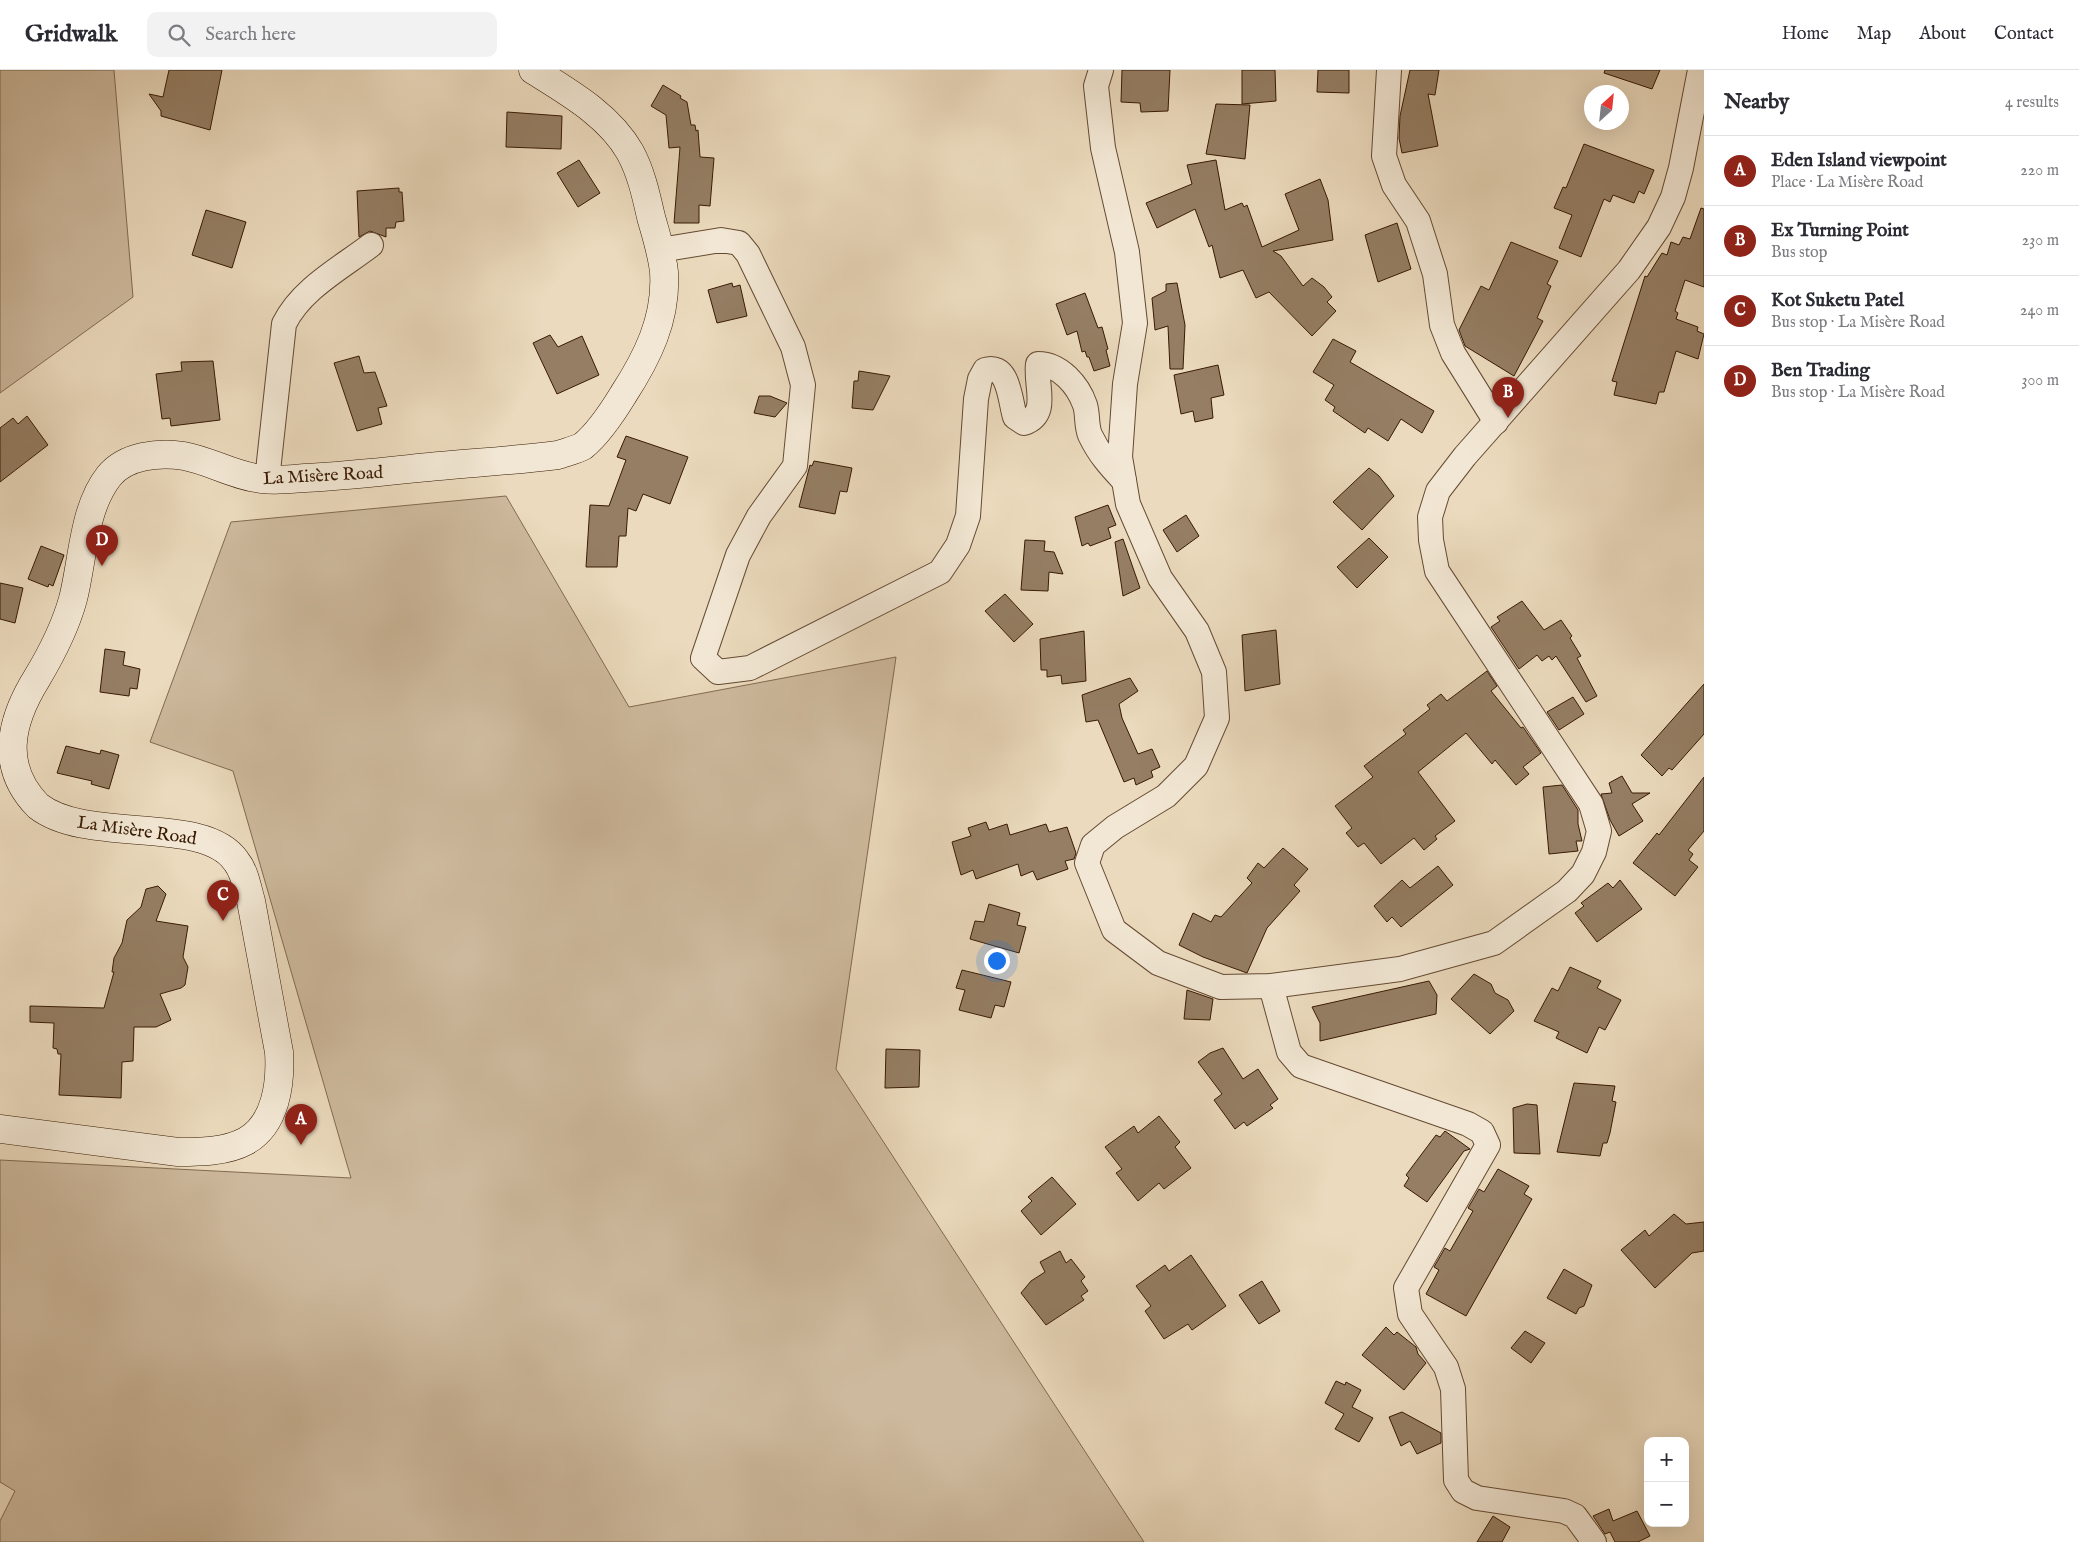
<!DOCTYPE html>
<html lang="en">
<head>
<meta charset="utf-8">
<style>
  :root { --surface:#fff; --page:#f2f2f3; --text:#2b2b33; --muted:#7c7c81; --line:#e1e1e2; --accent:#8f2418 }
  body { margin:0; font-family:"IM FELL English",serif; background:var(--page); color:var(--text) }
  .controls { position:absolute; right:15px; bottom:15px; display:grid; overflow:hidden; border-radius:10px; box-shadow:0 5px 20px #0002 }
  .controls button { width:45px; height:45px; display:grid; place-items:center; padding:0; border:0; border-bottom:1px solid var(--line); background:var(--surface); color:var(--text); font:25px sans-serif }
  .compass { position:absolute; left:1584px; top:15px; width:45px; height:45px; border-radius:50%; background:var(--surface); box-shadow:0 5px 20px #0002; rotate:27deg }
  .you { position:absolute; left:996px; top:890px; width:18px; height:18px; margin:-12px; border:4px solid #fff; border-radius:50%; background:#1a73e8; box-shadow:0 0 0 8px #1a73e833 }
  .badge { display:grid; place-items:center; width:32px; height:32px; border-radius:50%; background:var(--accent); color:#fff; font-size:16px; font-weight:700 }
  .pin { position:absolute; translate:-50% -41px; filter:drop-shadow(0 1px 2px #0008) }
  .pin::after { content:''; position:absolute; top:26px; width:18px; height:15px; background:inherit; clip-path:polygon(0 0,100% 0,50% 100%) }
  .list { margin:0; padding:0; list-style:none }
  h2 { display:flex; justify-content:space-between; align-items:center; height:65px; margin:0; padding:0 20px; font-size:21px }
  h2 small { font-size:16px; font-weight:400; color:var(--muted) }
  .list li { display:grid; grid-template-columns:32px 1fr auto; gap:15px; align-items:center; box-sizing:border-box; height:70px; padding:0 20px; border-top:1px solid var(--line) }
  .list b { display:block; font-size:19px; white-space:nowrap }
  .list p { margin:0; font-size:16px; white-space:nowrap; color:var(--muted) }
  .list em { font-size:16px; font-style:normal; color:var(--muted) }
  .icon { flex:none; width:28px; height:28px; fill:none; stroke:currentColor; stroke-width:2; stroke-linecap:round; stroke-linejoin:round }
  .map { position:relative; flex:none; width:1704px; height:1472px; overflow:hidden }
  header { display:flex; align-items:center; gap:30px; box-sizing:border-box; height:70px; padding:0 25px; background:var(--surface); border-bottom:1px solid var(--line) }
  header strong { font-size:24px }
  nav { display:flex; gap:28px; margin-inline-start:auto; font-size:18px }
  .search { width:350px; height:45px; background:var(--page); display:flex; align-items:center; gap:12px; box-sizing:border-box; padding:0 18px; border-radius:10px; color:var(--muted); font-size:19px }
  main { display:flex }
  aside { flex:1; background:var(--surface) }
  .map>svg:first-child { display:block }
  .green { fill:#cdb99d; stroke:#826a50 }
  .building { fill:#957e64; stroke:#381a03 }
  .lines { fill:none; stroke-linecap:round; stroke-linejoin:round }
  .street-casing { stroke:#654a32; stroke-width:26 }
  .secondary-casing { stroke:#381a03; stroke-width:29 }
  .street { stroke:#f2e7d4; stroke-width:24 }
  .secondary { stroke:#f2e7d4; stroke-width:28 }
  .labels { text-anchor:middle; stroke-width:5; stroke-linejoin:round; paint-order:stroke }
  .street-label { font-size:18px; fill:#381a03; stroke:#f2e7d4 }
</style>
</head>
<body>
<header>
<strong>Gridwalk</strong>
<div class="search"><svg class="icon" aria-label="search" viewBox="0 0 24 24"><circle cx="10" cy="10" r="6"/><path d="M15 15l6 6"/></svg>Search here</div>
<nav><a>Home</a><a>Map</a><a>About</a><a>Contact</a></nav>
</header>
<main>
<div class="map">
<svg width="1704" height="1472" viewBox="0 0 1704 1472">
  <rect width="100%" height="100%" fill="#ebdabd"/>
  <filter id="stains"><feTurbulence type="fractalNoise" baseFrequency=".004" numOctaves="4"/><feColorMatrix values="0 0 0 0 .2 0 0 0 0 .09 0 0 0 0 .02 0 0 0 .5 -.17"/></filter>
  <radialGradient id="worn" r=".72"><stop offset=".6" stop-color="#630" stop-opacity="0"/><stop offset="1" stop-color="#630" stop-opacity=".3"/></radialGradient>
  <g class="green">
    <path d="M 0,0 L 114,0 L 133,227 L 0,323 Z"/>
    <path d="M 506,426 L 629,637 L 896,587 L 836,999 L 1144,1472 L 0,1472 L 0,1451 L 15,1421 L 0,1412 L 0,1090 L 351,1108 L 233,701 L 150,672 L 231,452 Z"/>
  </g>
  <g class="building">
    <path d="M 169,0 L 222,0 L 210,60 L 161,46 L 161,41 L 149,24 L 163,27 Z"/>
    <path d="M 1122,0 L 1170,0 L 1168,41 L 1141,42 L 1140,33 L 1121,32 Z"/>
    <path d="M 1242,0 L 1275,0 L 1276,31 L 1242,34 Z"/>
    <path d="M 1318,0 L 1349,0 L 1349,23 L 1317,22 Z"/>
    <path d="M 1410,0 L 1439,0 L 1435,25 L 1428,24 L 1438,76 L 1402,83 L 1399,68 L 1400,46 Z"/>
    <path d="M 1605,0 L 1660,0 L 1652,19 L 1604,3 Z"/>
    <path d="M 663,15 L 681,26 L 680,28 L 687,32 L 691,55 L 695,55 L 696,61 L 698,60 L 700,87 L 714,88 L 710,136 L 699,135 L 699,153 L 674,153 L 680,77 L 669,78 L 666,45 L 651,36 Z"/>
    <path d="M 1216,34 L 1250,35 L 1245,89 L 1206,84 Z"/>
    <path d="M 507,42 L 562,46 L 561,79 L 506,77 Z"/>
    <path d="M 1584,74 L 1654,100 L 1644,124 L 1639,121 L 1634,133 L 1613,125 L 1610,132 L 1604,129 L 1581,187 L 1559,178 L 1572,145 L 1554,138 L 1563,117 L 1566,118 Z"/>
    <path d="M 579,90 L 600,123 L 578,137 L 557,103 Z"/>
    <path d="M 1216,90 L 1225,140 L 1242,133 L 1244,137 L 1247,135 L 1262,177 L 1299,160 L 1285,124 L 1320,109 L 1328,130 L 1333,170 L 1273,181 L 1281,186 L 1303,216 L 1312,208 L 1324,217 L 1332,227 L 1327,232 L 1336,241 L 1312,266 L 1269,222 L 1256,228 L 1243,200 L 1220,208 L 1212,175 L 1209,177 L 1195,139 L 1157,158 L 1146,133 L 1192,114 L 1187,95 Z"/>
    <path d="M 399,118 L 399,122 L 402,122 L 404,151 L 396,152 L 395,158 L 386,158 L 386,167 L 370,161 L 359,167 L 357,121 Z"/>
    <path d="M 1701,138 L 1704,139 L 1704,217 L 1685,210 L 1675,241 L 1678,243 L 1676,249 L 1698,257 L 1697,261 L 1704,264 L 1698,289 L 1676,281 L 1664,322 L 1659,322 L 1656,334 L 1614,325 L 1617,312 L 1612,311 L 1645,206 L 1647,207 L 1662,183 L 1667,185 L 1671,172 L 1679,175 L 1683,167 L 1690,169 Z"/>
    <path d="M 206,140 L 246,152 L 232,198 L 192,185 Z"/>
    <path d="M 1397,153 L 1411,199 L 1378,212 L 1365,165 Z"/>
    <path d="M 1511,172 L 1558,191 L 1547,214 L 1551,216 L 1537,248 L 1543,251 L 1514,306 L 1465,276 L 1459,260 L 1481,216 L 1489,220 Z"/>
    <path d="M 732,213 L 733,217 L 740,215 L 747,246 L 717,253 L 708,220 Z"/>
    <path d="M 1177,213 L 1185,255 L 1183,299 L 1170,299 L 1168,256 L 1155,260 L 1152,228 L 1166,221 L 1166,214 Z"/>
    <path d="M 1085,223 L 1098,258 L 1102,257 L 1108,279 L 1106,280 L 1110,296 L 1094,301 L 1089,287 L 1087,287 L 1085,281 L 1082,282 L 1077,261 L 1067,265 L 1056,234 Z"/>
    <path d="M 550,265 L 558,277 L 582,266 L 599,305 L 557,324 L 533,273 Z"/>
    <path d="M 1333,269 L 1356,281 L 1350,292 L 1434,341 L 1422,363 L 1401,349 L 1388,371 L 1368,358 L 1365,363 L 1333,341 L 1335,337 L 1325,330 L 1334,315 L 1313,302 Z"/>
    <path d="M 359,286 L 364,303 L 375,302 L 387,336 L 378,338 L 382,354 L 357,361 L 334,293 Z"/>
    <path d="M 213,291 L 220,350 L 171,356 L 170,348 L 162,349 L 156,304 L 182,301 L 181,292 Z"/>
    <path d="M 1218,295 L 1224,325 L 1211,328 L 1213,348 L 1195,352 L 1193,341 L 1181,344 L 1174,305 Z"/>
    <path d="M 859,301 L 890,306 L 873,340 L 852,338 L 854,311 L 858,311 Z"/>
    <path d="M 759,326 L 770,326 L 787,333 L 775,347 L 754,343 Z"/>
    <path d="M 27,346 L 48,375 L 0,412 L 0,358 L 13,348 L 18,354 Z"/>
    <path d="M 626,366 L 688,387 L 670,434 L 643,424 L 636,441 L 628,438 L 626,466 L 619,466 L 617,497 L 586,497 L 590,435 L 609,436 L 626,390 L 617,387 Z"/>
    <path d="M 814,391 L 852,398 L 847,422 L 840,421 L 835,444 L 799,437 L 810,395 L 812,396 Z"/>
    <path d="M 1369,398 L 1379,406 L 1394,426 L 1362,460 L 1333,432 Z"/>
    <path d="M 1108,435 L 1116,455 L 1108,458 L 1111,468 L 1090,476 L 1088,473 L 1082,476 L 1075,447 Z"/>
    <path d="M 1186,445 L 1199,466 L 1177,482 L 1163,460 Z"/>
    <path d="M 1369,468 L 1388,487 L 1357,518 L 1337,497 Z"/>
    <path d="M 1123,469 L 1140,518 L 1123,526 L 1115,472 Z"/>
    <path d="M 1025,470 L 1045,471 L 1044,481 L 1054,482 L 1063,504 L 1049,502 L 1048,521 L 1021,520 Z"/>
    <path d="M 41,476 L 64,485 L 53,516 L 49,514 L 48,517 L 28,509 Z"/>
    <path d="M 0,513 L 23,518 L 15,553 L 0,549 Z"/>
    <path d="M 1005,524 L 1033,554 L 1014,572 L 985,541 Z"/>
    <path d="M 1522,531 L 1544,560 L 1561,550 L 1572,566 L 1570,568 L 1581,586 L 1577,588 L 1597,626 L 1586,632 L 1556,586 L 1552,590 L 1549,586 L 1542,591 L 1537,585 L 1519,599 L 1491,557 L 1500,551 L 1497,547 Z"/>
    <path d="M 1276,560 L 1280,614 L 1245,621 L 1242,565 Z"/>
    <path d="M 1084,561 L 1086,611 L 1062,614 L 1061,605 L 1047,607 L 1047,600 L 1041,600 L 1040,569 Z"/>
    <path d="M 105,579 L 125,582 L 123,595 L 140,599 L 137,619 L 130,618 L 129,626 L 100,622 Z"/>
    <path d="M 1487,601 L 1497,616 L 1491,621 L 1521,658 L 1523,657 L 1541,683 L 1523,697 L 1529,704 L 1516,715 L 1495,690 L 1492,694 L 1466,663 L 1418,702 L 1455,751 L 1435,766 L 1437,769 L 1424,780 L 1414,768 L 1381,794 L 1364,773 L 1358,777 L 1346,763 L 1352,758 L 1335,736 L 1373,707 L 1364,696 L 1406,664 L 1403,660 L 1430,639 L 1427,635 L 1441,624 L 1447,631 Z"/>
    <path d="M 1130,608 L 1138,621 L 1119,634 L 1122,648 L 1138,684 L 1152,679 L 1160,697 L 1151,701 L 1153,707 L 1136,715 L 1134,708 L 1124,712 L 1098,650 L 1086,652 L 1082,625 Z"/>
    <path d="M 1704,614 L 1704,664 L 1672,700 L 1669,698 L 1662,706 L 1641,685 Z"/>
    <path d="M 1573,627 L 1584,644 L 1559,660 L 1547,642 Z"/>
    <path d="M 66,676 L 100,684 L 101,680 L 119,685 L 109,719 L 91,714 L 92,711 L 57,703 Z"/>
    <path d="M 1622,706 L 1632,723 L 1650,723 L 1632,734 L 1643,751 L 1619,766 L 1610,750 L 1601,724 L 1612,723 L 1609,713 Z"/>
    <path d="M 1704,707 L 1704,761 L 1688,780 L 1693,784 L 1689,790 L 1698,797 L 1675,826 L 1633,793 L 1657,763 L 1659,765 Z"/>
    <path d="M 1562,715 L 1578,740 L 1578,754 L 1582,771 L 1576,771 L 1578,781 L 1549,784 L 1543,717 Z"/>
    <path d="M 986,752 L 989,760 L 1007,754 L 1010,765 L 1046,754 L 1049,762 L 1067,757 L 1076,783 L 1074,789 L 1065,791 L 1068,799 L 1037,810 L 1033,801 L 1021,806 L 1018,794 L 976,809 L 973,800 L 961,805 L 952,772 L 971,766 L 968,758 Z"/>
    <path d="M 1283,778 L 1308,799 L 1294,815 L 1300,821 L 1267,858 L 1247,903 L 1203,887 L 1179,875 L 1193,843 L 1211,852 L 1215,845 L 1221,847 L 1252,813 L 1247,808 L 1258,793 L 1264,798 Z"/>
    <path d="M 1438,796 L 1453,815 L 1401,857 L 1392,847 L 1387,852 L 1374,836 L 1402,810 L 1410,818 Z"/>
    <path d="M 1620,810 L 1642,839 L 1597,872 L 1575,843 L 1584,836 L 1581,833 L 1608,813 L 1613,818 Z"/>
    <path d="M 158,816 L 166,824 L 156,851 L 188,856 L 183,887 L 188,897 L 185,915 L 181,918 L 160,924 L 171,950 L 156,957 L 134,957 L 133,991 L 122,992 L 121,1028 L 59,1025 L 61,984 L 58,984 L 57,979 L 53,978 L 54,953 L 30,952 L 30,936 L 104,938 L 114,902 L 112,902 L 114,888 L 122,873 L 127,850 L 141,837 L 146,819 Z"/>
    <path d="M 989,834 L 1020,843 L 1017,855 L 1026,857 L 1019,883 L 970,869 L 975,851 L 984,852 Z"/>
    <path d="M 1570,897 L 1601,911 L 1597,918 L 1621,930 L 1605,960 L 1599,957 L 1587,983 L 1556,968 L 1559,962 L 1534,951 L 1552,918 L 1558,921 Z"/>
    <path d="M 962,900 L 1011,912 L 1004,937 L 995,935 L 991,948 L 959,940 L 965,920 L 956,918 Z"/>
    <path d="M 1474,904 L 1491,914 L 1495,923 L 1508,930 L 1514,941 L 1490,964 L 1451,929 Z"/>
    <path d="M 1429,911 L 1437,925 L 1436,944 L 1320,971 L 1320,953 L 1312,937 Z"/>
    <path d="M 1187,920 L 1213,929 L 1210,950 L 1184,949 Z"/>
    <path d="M 1223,978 L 1243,1009 L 1258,999 L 1278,1029 L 1270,1035 L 1273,1038 L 1247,1056 L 1244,1052 L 1235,1059 L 1214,1030 L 1222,1024 L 1198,992 L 1210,983 Z"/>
    <path d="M 886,979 L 920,980 L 919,1017 L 885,1018 Z"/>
    <path d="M 1574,1013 L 1615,1016 L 1612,1031 L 1616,1032 L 1610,1063 L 1607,1073 L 1603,1073 L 1600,1086 L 1557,1082 Z"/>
    <path d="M 1527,1034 L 1537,1035 L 1540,1084 L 1514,1083 L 1513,1038 Z"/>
    <path d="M 1159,1046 L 1180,1072 L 1175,1077 L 1191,1098 L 1164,1119 L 1159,1113 L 1138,1131 L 1116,1103 L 1122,1099 L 1105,1077 L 1134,1056 L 1138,1063 Z"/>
    <path d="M 1445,1061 L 1470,1079 L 1464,1081 L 1427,1132 L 1404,1116 L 1409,1108 L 1406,1105 L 1436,1065 L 1440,1067 Z"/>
    <path d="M 1498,1099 L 1529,1116 L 1524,1124 L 1532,1129 L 1466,1246 L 1426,1224 L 1439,1200 L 1434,1197 L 1445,1178 L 1450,1181 L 1473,1141 L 1468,1138 L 1479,1119 L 1484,1122 Z"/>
    <path d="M 1052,1107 L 1076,1134 L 1041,1165 L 1021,1141 L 1032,1131 L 1028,1127 Z"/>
    <path d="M 1674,1144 L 1686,1154 L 1704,1152 L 1704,1181 L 1692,1183 L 1655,1218 L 1621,1180 L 1645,1160 L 1649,1166 Z"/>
    <path d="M 1060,1181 L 1066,1193 L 1071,1189 L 1085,1207 L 1081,1211 L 1088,1221 L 1081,1226 L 1084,1230 L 1046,1255 L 1021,1223 L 1031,1211 L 1045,1202 L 1040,1192 Z"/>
    <path d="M 1191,1185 L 1226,1236 L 1192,1260 L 1188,1254 L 1164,1269 L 1145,1241 L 1151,1236 L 1136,1216 L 1165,1195 L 1169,1201 Z"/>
    <path d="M 1564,1199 L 1592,1215 L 1584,1236 L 1579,1238 L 1576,1244 L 1547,1228 Z"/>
    <path d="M 1262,1211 L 1280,1241 L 1259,1254 L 1239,1225 Z"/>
    <path d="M 1386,1257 L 1394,1265 L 1397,1262 L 1416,1277 L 1418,1284 L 1426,1293 L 1404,1320 L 1362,1285 Z"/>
    <path d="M 1525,1261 L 1545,1273 L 1531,1293 L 1511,1278 Z"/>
    <path d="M 1336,1311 L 1345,1315 L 1346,1312 L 1361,1320 L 1352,1337 L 1373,1348 L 1359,1372 L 1335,1359 L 1344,1344 L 1325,1333 Z"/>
    <path d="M 1402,1342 L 1441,1363 L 1441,1373 L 1417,1384 L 1410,1371 L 1401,1376 L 1389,1347 Z"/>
    <path d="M 1609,1439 L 1613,1451 L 1637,1441 L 1650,1466 L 1638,1472 L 1615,1472 L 1610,1462 L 1605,1464 L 1593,1446 Z"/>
    <path d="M 1493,1446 L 1510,1457 L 1502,1472 L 1477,1472 Z"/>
  </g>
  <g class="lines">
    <defs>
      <g id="street">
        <path d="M 1101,0 L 1096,16 L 1103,78 L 1127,182 L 1135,253 L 1125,314 L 1120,387 L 1128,434 L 1160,508 L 1197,561 L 1214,602 L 1217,648 L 1196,696 L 1166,726 L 1115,757 L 1093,775 L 1087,793 L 1114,860 L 1158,893 L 1221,917 L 1271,916 L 1400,899 L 1494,873 L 1567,821 L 1583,804 L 1594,782 L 1599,761 L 1591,734 L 1437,501 L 1431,470 L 1430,447 L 1438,421 L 1465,386 L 1629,200 L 1659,157 L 1673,127 L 1681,98 L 1700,0"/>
        <path d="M 1389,0 L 1384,86 L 1394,115 L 1418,151 L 1435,204 L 1442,255 L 1453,283 L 1496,352"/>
        <path d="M 660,180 L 721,170 L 739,173 L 748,184 L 793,277 L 803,315 L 795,396 L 759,446 L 738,485 L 703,588 L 718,602 L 750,598 L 940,502 L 958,475 L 968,446 L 976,329 L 980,309 L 985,300 C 1009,292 1010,331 1015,347 L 1024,353 C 1050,344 1035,316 1038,294 C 1060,294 1078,315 1085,335 C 1088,344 1086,355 1090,365 C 1099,384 1110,396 1124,411"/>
        <path d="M 267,410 L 284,254 C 301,219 341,198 371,175"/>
        <path d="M 1271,916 L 1289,982 L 1301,996 L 1468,1054 L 1482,1062 L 1488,1075 L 1406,1218 L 1410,1244 L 1446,1297 L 1453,1319 L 1456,1410 L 1463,1421 L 1477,1428 L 1564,1441 L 1575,1446 L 1594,1472"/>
      </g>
      <path id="secondary" d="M 0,1059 L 178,1082 C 199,1082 226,1082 246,1071 C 276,1054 281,1013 279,982 L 251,831 C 247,818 245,802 236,791 C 204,744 88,775 38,736 C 0,697 9,653 37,608 C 52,583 65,558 73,529 C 83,490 83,439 109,406 C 126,385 160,382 184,386 C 211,391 234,406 262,409 C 276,411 291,409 305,408 C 343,406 380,402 418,398 C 465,393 511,391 558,385 C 566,382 576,380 583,376 C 599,363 612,343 623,325 C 647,288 667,249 664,202 C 662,183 656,165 651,147 C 646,125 641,102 630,82 C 609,45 568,22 533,0"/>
    </defs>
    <use href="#street" class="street-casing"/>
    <use href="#secondary" class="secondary-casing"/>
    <use href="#street" class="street"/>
    <use href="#secondary" class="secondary"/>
  </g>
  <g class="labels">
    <g class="street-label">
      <text transform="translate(323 405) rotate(-3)" y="6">La Misère Road</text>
      <text transform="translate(137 760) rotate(8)" y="6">La Misère Road</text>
    </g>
  </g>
  <rect width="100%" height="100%" filter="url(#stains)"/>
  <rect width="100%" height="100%" fill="url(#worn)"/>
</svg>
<div class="controls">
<button>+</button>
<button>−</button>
</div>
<svg class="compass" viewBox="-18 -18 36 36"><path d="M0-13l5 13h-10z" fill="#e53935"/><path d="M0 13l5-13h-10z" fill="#7c7c81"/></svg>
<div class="you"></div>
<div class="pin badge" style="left:301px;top:1075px">A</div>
<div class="pin badge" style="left:1508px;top:348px">B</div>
<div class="pin badge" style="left:223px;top:851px">C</div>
<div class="pin badge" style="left:102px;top:496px">D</div>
</div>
<aside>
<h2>Nearby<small>4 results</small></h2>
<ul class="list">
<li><span class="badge">A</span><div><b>Eden Island viewpoint</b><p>Place · La Misère Road</p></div><em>220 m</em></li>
<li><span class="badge">B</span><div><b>Ex Turning Point</b><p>Bus stop</p></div><em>230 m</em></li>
<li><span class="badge">C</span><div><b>Kot Suketu Patel</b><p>Bus stop · La Misère Road</p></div><em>240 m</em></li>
<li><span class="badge">D</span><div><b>Ben Trading</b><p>Bus stop · La Misère Road</p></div><em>300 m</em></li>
</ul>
</aside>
</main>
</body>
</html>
